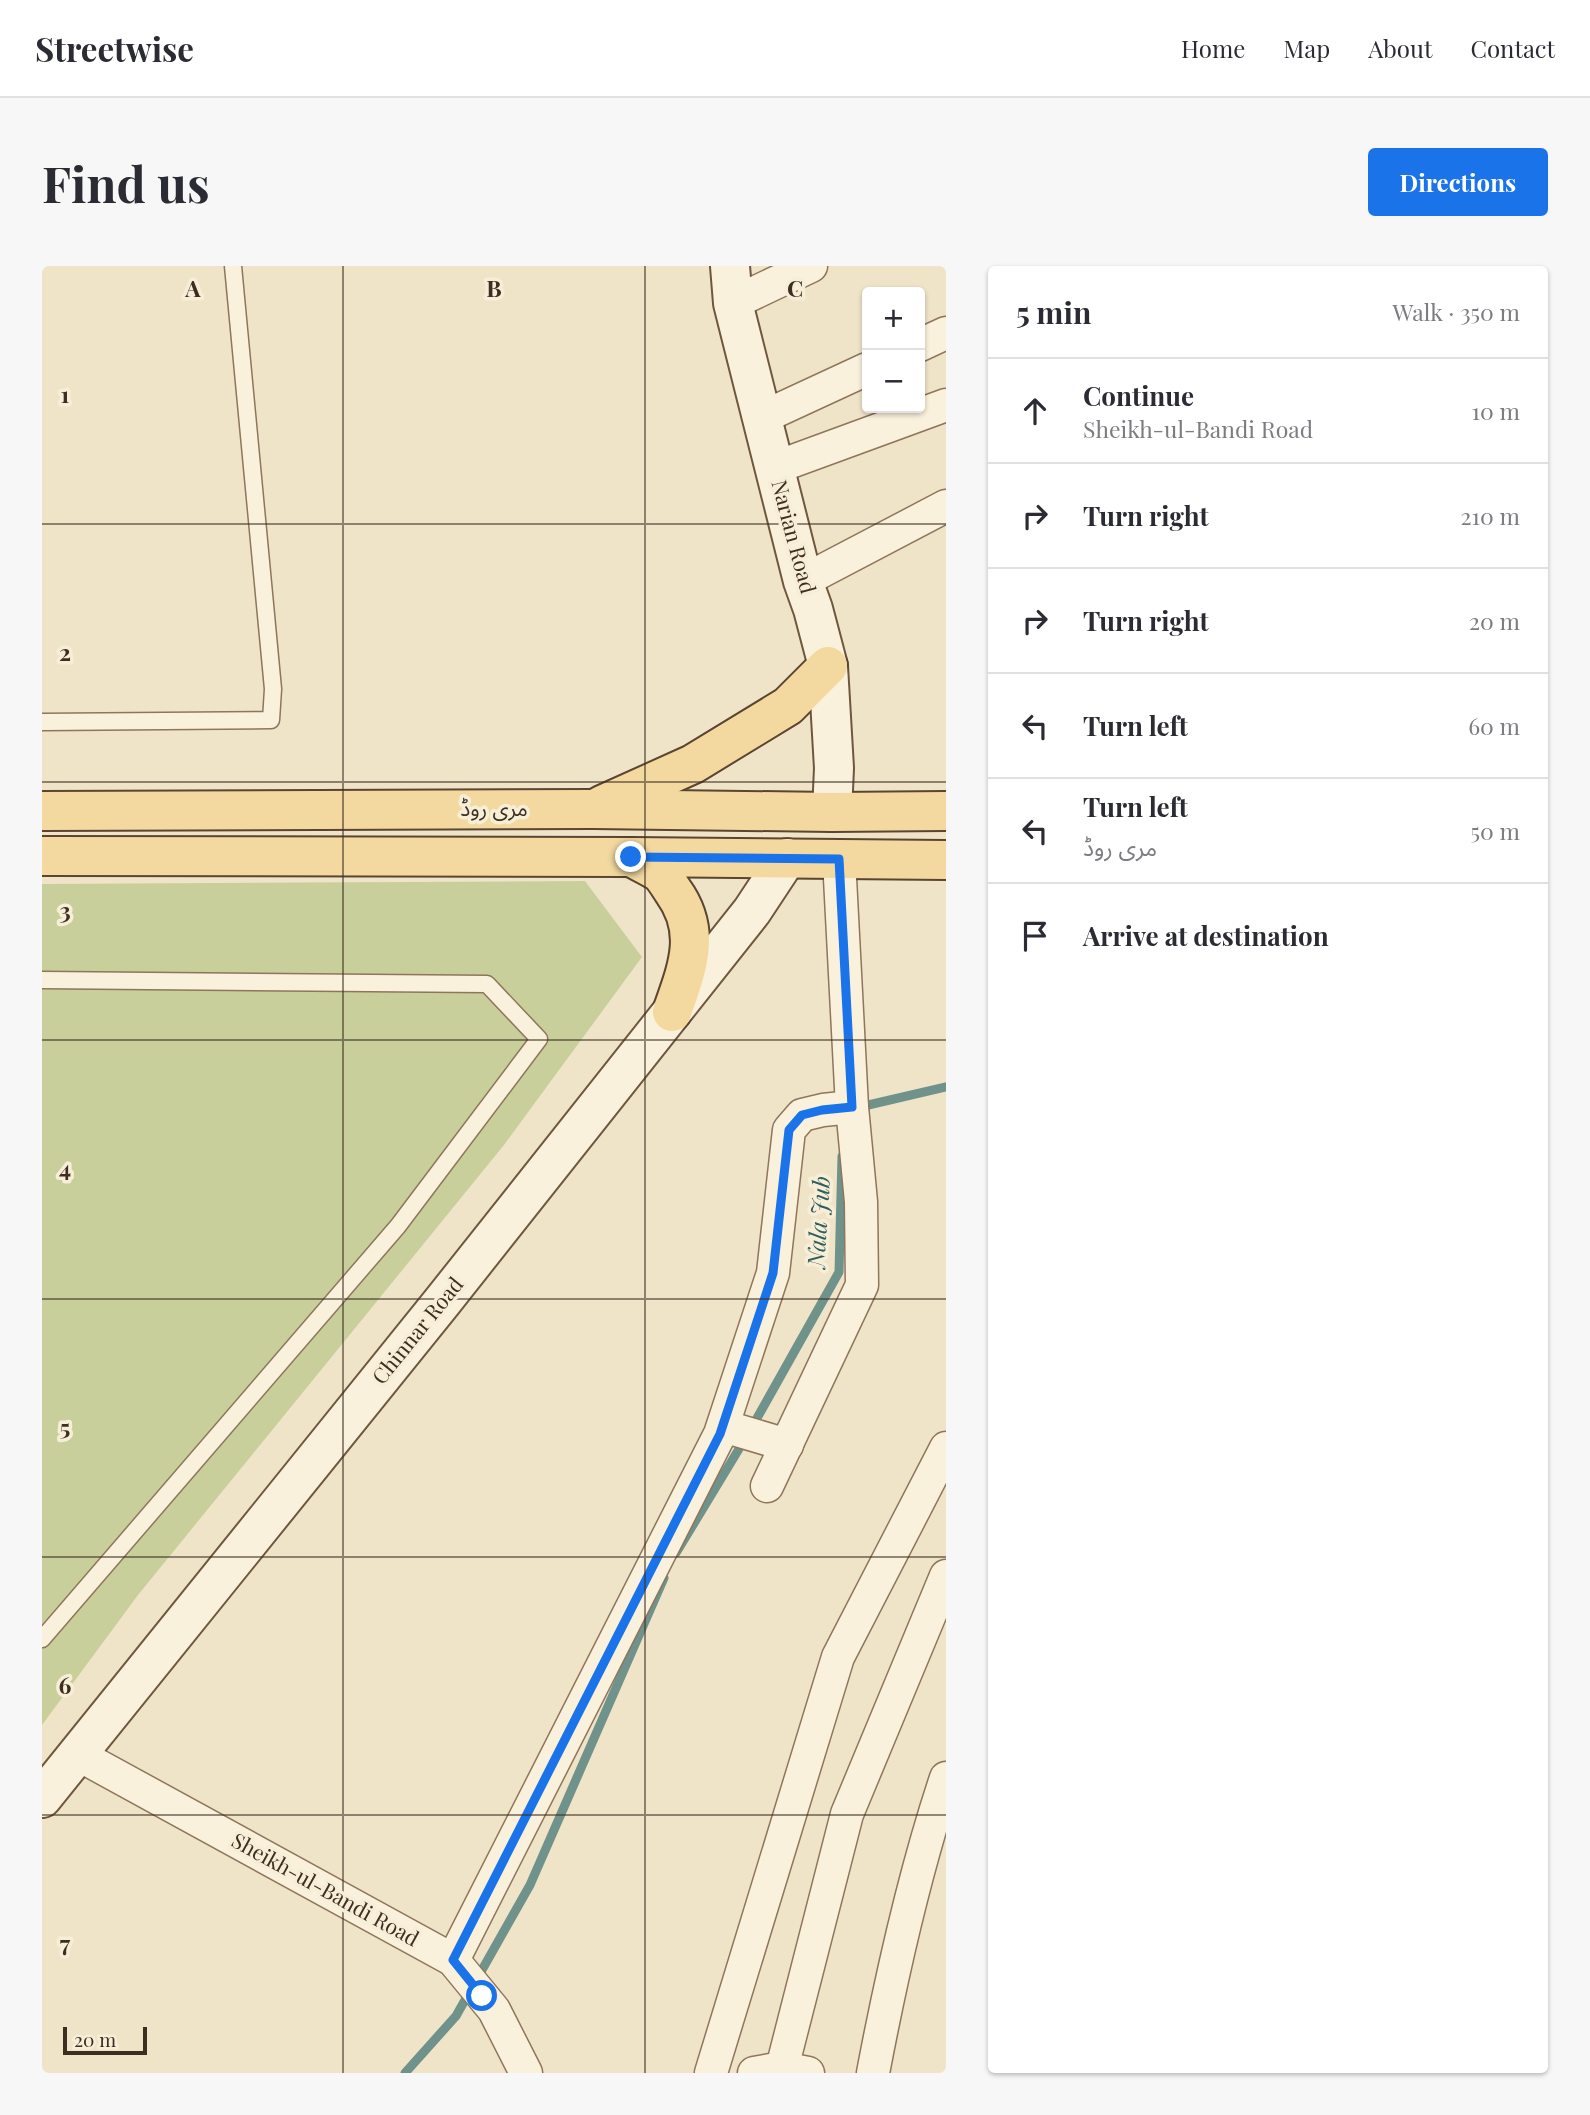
<!DOCTYPE html>
<html lang="en">
<head>
<meta charset="utf-8">
<style>
  :root { --surface:#fff; --page:#f7f7f7; --text:#2b2b33; --muted:#7c7c81; --line:#e1e1e2; --accent:#1a73e8 }
  body { margin:0; font-family:"Playfair Display","Noto Sans Arabic",serif; background:var(--page); color:var(--text) }
  .controls { position:absolute; right:21px; top:21px; display:grid; overflow:hidden; border-radius:7px; box-shadow:0 2px 5px #0004 }
  .controls button { width:63px; height:63px; display:grid; place-items:center; padding:0; border:0; border-bottom:2px solid var(--line); background:var(--surface); color:var(--text); font:35px sans-serif }
  .scale { position:absolute; left:21px; bottom:18px; width:84px; box-sizing:border-box; padding-left:7px; border:4px solid #3d2e20; border-top:0; font-size:19px; line-height:24px; white-space:nowrap; color:#3d2e20; -webkit-text-stroke:5px #f7eed8; paint-order:stroke }
  .stop { position:absolute; width:21px; height:21px; margin:-16px; border:5px solid #1a73e8; border-radius:50%; background:#fff }
  .stop.end { background:#1a73e8; border-color:#fff; box-shadow:0 2px 7px #0008 }
  .list { margin:0; padding:0; list-style:none }
  h2 { display:flex; justify-content:space-between; align-items:center; height:91px; margin:0; padding:0 28px; font-size:30px }
  h2 small { font-size:23px; font-weight:400; color:var(--muted) }
  .list li { display:grid; grid-template-columns:46px 1fr auto; gap:21px; align-items:center; box-sizing:border-box; height:105px; padding:0 28px; border-top:2px solid var(--line) }
  .list b { display:block; font-size:26px; white-space:nowrap }
  .list p { margin:0; font-size:23px; white-space:nowrap; color:var(--muted) }
  .list em { font-size:23px; font-style:normal; color:var(--muted) }
  .icon { flex:none; width:38px; height:38px; fill:none; stroke:currentColor; stroke-width:2; stroke-linecap:round; stroke-linejoin:round }
  .map { position:relative; flex:none; width:904px; height:1807px; overflow:hidden; border-radius:7px }
  header { display:flex; align-items:center; gap:42px; box-sizing:border-box; height:98px; padding:0 35px; background:var(--surface); border-bottom:2px solid var(--line) }
  header strong { font-size:33px }
  nav { display:flex; gap:38px; margin-inline-start:auto; font-size:24px }
  .intro { display:flex; align-items:center; justify-content:space-between; box-sizing:border-box; height:168px; padding:0 42px }
  h1 { margin:0; font-size:49px }
  .button { padding:18px 32px; border-radius:7px; background:var(--accent); color:#fff; font-size:24px; font-weight:700 }
  main { display:flex; gap:42px; padding:0 42px }
  aside { flex:1; background:var(--surface); border-radius:7px; box-shadow:0 2px 5px #0004 }
  .map>svg:first-child { display:block }
  .green { fill:#c9cf9b }
  .lines { fill:none; stroke-linecap:round; stroke-linejoin:round }
  .stream { stroke:#6f938a; stroke-width:9 }
  .service-casing { stroke:#8d765c; stroke-width:19 }
  .minor-casing { stroke:#8d765c; stroke-width:35 }
  .secondary-casing { stroke:#6f573f; stroke-width:42 }
  .primary-casing { stroke:#5b4430; stroke-width:42 }
  .service { stroke:#faf1dc; stroke-width:16 }
  .minor { stroke:#faf1dc; stroke-width:32 }
  .secondary { stroke:#faf1dc; stroke-width:38 }
  .primary { stroke:#f3d9a0; stroke-width:38 }
  .route { stroke:#1a73e8; stroke-width:9 }
  .grid { fill:none; stroke:#3d2e20; stroke-width:2; stroke-opacity:0.55 }
  .labels { text-anchor:middle; stroke-width:7; stroke-linejoin:round; paint-order:stroke }
  .street-label { font-size:21px; fill:#3d2e20; stroke:#f7eed8 }
  .water-label { font-size:23px; font-style:italic; fill:#2f5d5a; stroke:#f7eed8 }
  .grid-label { font-size:23px; text-anchor:middle; font-weight:bold; fill:#3d2e20; stroke:#f7eed8; stroke-width:7; stroke-linejoin:round; paint-order:stroke }
</style>
</head>
<body>
<header>
<strong>Streetwise</strong>
<nav><a>Home</a><a>Map</a><a>About</a><a>Contact</a></nav>
</header>
<div class="intro"><h1>Find us</h1><a class="button">Directions</a></div>
<main>
<div class="map">
<svg width="904" height="1807" viewBox="0 0 904 1807">
  <rect width="100%" height="100%" fill="#f0e4c8"/>
  <path class="green" d="M 543,615 L 600,691 L 462,879 L 96,1329 L 0,1459 L 0,618 Z"/>
  <g class="lines">
    <g class="stream">
      <path d="M 819,846 L 822,840 L 904,821"/>
      <path d="M 710,1161 L 797,1006 L 800,890"/>
      <path d="M 634,1287 L 703,1173"/>
      <path d="M 363,1807 L 414,1750 L 488,1619 L 622,1312"/>
    </g>
    <defs>
      <g id="service">
        <path d="M 0,456 L 229,454 L 231,423 L 191,0"/>
        <path d="M 0,714 L 445,718 L 497,773 L 356,960 L 0,1373"/>
      </g>
      <g id="minor">
        <path d="M 691,37 L 769,0"/>
        <path d="M 878,79 L 904,67"/>
        <path d="M 719,152 L 825,103"/>
        <path d="M 732,202 L 904,139"/>
        <path d="M 761,315 L 904,240"/>
        <path d="M 681,1160 L 745,1179"/>
        <path d="M 725,1220 L 820,1019 L 819,936 L 810,841 L 797,593"/>
        <path d="M 35,1488 L 411,1694 L 452,1744 L 484,1807"/>
        <path d="M 411,1694 L 678,1168 L 731,1007 L 747,864 L 760,849 L 781,844 L 810,841"/>
        <path d="M 669,1807 L 796,1391 L 904,1182"/>
        <path d="M 712,1807 L 740,1802 L 766,1807"/>
        <path d="M 741,1807 L 740,1802 L 805,1548 L 904,1310"/>
        <path d="M 831,1807 C 850,1707 872,1608 904,1512"/>
      </g>
      <g id="secondary">
        <path d="M 688,0 L 691,37 L 761,315 L 771,343 L 786,400 L 792,502 L 790,546"/>
        <path d="M 0,1532 L 400,1036 L 710,645 L 745,592"/>
      </g>
      <g id="primary">
        <path d="M 560,539 L 651,498 L 746,440 L 786,400"/>
        <path d="M 0,545 L 551,543 L 790,546 L 904,545"/>
        <path d="M 0,590 L 589,591 L 904,594"/>
        <path d="M 589,591 C 598,596 609,601 618,607 C 623,612 627,619 631,625 C 661,666 645,703 630,746"/>
      </g>
    </defs>
    <use href="#service" class="service-casing"/>
    <use href="#minor" class="minor-casing"/>
    <use href="#secondary" class="secondary-casing"/>
    <use href="#primary" class="primary-casing"/>
    <use href="#service" class="service"/>
    <use href="#minor" class="minor"/>
    <use href="#secondary" class="secondary"/>
    <use href="#primary" class="primary"/>
  </g>
  <g class="lines">
    <path class="route" d="M 440,1730 L 411,1694 L 678,1168 L 731,1007 L 747,864 L 760,849 L 780,844 L 810,841 L 797,593 L 589,591"/>
  </g>
  <path class="grid" d="M 301,0 L 301,1807M 603,0 L 603,1807M 0,258 L 904,258M 0,516 L 904,516M 0,774 L 904,774M 0,1033 L 904,1033M 0,1291 L 904,1291M 0,1549 L 904,1549"/>
  <g class="labels">
    <g class="street-label">
      <text transform="translate(751 271) rotate(75)" y="7">Narian Road</text>
      <text x="452" y="550">مری روڈ</text>
      <text transform="translate(376 1065) rotate(-51)" y="7">Chinnar Road</text>
      <text transform="translate(283 1624) rotate(29)" y="7">Sheikh-ul-Bandi Road</text>
    </g>
    <g class="water-label">
      <text transform="translate(777 956) rotate(-86)" y="8">Nala Jub</text>
    </g>
  </g>
  <g class="grid-label">
    <text x="151" y="31">A</text>
    <text x="452" y="31">B</text>
    <text x="753" y="31">C</text>
    <text x="23" y="137">1</text>
    <text x="23" y="395">2</text>
    <text x="23" y="653">3</text>
    <text x="23" y="911">4</text>
    <text x="23" y="1170">5</text>
    <text x="23" y="1428">6</text>
    <text x="23" y="1686">7</text>
  </g>
</svg>
<div class="controls">
<button>+</button>
<button>−</button>
</div>
<div class="scale">20 m</div>
<div class="stop" style="left:440px;top:1730px"></div>
<div class="stop end" style="left:589px;top:591px"></div>
</div>
<aside>
<h2>5 min<small>Walk · 350 m</small></h2>
<ul class="list">
<li><svg class="icon" aria-label="ahead" viewBox="0 0 24 24"><path d="M12 20V5M6 11l6-6 6 6"/></svg><div><b>Continue</b><p>Sheikh-ul-Bandi Road</p></div><em>10 m</em></li>
<li><svg class="icon" aria-label="right" viewBox="0 0 24 24"><path d="M7 20v-9h11M14 6l5 5-5 5"/></svg><div><b>Turn right</b></div><em>210 m</em></li>
<li><svg class="icon" aria-label="right" viewBox="0 0 24 24"><path d="M7 20v-9h11M14 6l5 5-5 5"/></svg><div><b>Turn right</b></div><em>20 m</em></li>
<li><svg class="icon" aria-label="left" viewBox="0 0 24 24"><path d="M17 20v-9H6M10 6l-5 5 5 5"/></svg><div><b>Turn left</b></div><em>60 m</em></li>
<li><svg class="icon" aria-label="left" viewBox="0 0 24 24"><path d="M17 20v-9H6M10 6l-5 5 5 5"/></svg><div><b>Turn left</b><p>مری روڈ</p></div><em>50 m</em></li>
<li><svg class="icon" aria-label="arrive" viewBox="0 0 24 24"><path d="M6 21V4h12l-3 4 3 4H6"/></svg><div><b>Arrive at destination</b></div></li>
</ul>
</aside>
</main>
</body>
</html>
